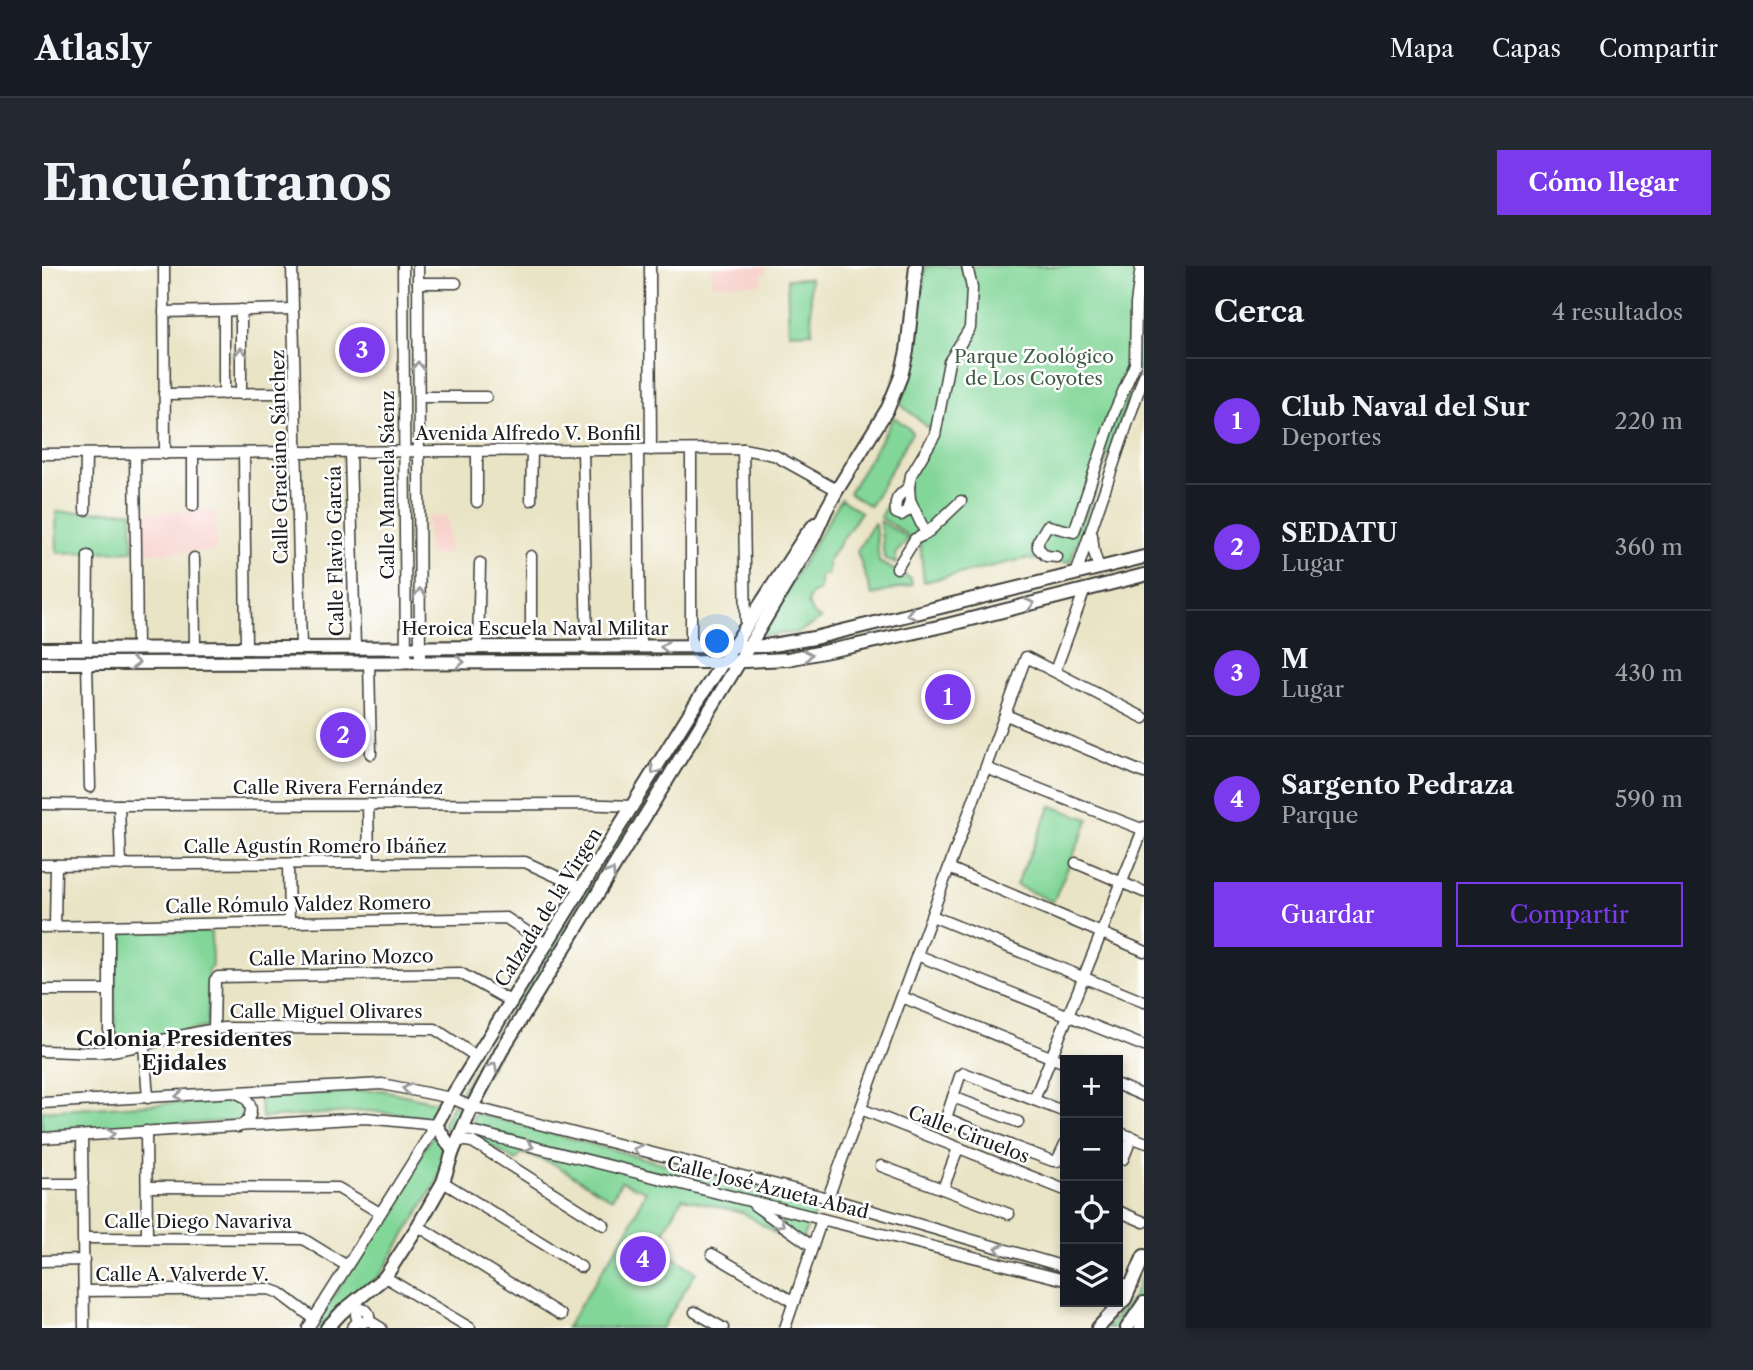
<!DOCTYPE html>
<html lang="es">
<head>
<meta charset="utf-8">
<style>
  :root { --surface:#171b24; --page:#242831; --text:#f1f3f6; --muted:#9ea1a6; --line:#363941; --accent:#7c3aed }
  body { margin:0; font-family:"Libre Caslon Text",serif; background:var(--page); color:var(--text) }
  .controls { position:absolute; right:21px; bottom:21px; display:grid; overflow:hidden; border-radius:0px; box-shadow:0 4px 10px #0003 }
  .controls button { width:63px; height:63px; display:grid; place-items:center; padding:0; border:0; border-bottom:2px solid var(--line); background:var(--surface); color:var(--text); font:35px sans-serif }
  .you { position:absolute; left:676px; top:376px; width:24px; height:24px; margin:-18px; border:5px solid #fff; border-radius:50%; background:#1a73e8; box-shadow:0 0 0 10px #1a73e833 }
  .badge { display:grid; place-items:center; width:46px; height:46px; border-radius:50%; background:var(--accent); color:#fff; font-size:23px; font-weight:700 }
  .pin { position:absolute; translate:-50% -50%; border:4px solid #fff; box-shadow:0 2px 7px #0006 }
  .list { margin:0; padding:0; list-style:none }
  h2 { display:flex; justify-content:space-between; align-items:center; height:91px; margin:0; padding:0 28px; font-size:30px }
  h2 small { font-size:23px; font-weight:400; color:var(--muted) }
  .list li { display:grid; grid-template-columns:46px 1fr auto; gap:21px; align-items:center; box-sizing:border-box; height:126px; padding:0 28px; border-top:2px solid var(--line) }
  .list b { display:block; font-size:26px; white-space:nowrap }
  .list p { margin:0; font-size:23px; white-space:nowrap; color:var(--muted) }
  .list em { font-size:23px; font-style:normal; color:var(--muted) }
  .actions { display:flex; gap:14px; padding:21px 28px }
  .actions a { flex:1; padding:16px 0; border:2px solid var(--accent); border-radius:0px; text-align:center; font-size:24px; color:var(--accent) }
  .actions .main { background:var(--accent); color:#fff }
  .icon { flex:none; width:38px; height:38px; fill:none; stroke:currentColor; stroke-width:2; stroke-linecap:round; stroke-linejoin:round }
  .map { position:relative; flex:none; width:1102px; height:1062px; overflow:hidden; border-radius:0px }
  header { display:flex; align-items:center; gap:42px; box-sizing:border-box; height:98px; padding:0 35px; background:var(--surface); border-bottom:2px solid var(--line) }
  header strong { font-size:33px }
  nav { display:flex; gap:38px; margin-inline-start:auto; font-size:24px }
  .intro { display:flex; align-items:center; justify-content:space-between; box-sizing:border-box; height:168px; padding:0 42px }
  h1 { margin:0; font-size:49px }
  .button { padding:18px 32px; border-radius:0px; background:var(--accent); color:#fff; font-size:24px; font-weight:700 }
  main { display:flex; gap:42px; padding:0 42px }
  aside { flex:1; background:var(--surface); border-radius:0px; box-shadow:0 4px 10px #0003 }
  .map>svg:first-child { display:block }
  .built { fill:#f7d0cb }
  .green { fill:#82d698; stroke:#4f795a; stroke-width:2 }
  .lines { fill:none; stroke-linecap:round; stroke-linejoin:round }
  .minor-casing { stroke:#3b3a36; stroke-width:13 }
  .major-casing { stroke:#3b3a36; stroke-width:16 }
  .minor { stroke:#fff; stroke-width:10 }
  .major { stroke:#fff; stroke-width:12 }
  .oneway { stroke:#999 }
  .labels { text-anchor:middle; stroke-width:5; stroke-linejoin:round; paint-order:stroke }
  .park-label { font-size:19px; fill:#405d47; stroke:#fff }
  .street-label { font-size:19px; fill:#1c1c1c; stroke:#fff }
  .neighbourhood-label { font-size:21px; font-weight:bold; fill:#1c1c1c; stroke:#fff }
</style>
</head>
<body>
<header>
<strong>Atlasly</strong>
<nav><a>Mapa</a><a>Capas</a><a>Compartir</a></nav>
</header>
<div class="intro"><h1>Encuéntranos</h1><a class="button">Cómo llegar</a></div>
<main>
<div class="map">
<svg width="1102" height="1062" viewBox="0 0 1102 1062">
  <rect width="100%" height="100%" fill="#fff"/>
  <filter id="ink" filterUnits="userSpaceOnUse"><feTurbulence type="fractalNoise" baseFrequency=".0143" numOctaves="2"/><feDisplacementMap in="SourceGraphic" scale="14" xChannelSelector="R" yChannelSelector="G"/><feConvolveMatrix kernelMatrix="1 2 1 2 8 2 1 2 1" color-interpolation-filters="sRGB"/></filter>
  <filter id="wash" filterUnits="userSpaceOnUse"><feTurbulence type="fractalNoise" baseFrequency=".00686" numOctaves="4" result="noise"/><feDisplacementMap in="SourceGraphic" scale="28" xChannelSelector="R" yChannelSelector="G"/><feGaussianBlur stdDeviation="1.57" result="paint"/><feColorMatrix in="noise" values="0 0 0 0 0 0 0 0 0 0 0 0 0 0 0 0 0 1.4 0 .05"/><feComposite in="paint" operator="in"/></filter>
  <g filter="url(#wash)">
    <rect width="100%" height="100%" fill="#eae4c6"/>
    <g class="built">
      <path d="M 670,0 L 724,0 L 724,8 L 720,8 L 720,18 L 670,18 Z"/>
      <path d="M 173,245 L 174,285 L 99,287 L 99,246 Z"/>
      <path d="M 405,250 L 407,288 L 386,288 L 385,251 Z"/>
    </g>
    <g class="green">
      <path d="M 883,0 L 1102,0 L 1102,88 L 1028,296 L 982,293 L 882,316 L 878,277 L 838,251 L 889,164 L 858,138 L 870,109 L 872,95 Z"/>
      <path d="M 768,12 L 770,66 L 747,67 L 745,13 Z"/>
      <path d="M 852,151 L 869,164 L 870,167 L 828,240 L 807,227 Z"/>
      <path d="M 799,233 L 819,246 L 786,295 L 786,308 L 778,310 L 778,324 L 770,327 L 766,335 C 768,345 770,349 779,353 L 757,366 L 717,370 Z"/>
      <path d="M 90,245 L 91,285 L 15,287 L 14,246 Z"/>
      <path d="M 838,255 L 867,273 L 853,288 L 854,298 L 842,292 Z"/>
      <path d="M 832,257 L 833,258 L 837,296 L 869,313 L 870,319 L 830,329 L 815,285 Z"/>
      <path d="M 650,453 L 654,456 L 428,835 L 416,830 Z"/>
      <path d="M 1009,540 L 1047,553 L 1011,636 L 974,619 Z"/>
      <path d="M 72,665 L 169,666 L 170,701 L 166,704 L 166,761 L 73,779 Z"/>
      <path d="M 340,824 L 398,837 L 390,852 L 326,845 L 220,852 L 217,831 Z"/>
      <path d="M 200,833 L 199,854 L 0,867 L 0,845 Z"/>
      <path d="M 411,838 L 423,844 L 410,873 L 401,857 Z"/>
      <path d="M 433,847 L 777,939 L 758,977 L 742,966 L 737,970 L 702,947 L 640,932 L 615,980 L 654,1006 L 620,1062 L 524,1062 L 588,960 L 604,925 L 579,915 L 570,933 L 512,898 L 480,887 L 474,895 L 434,871 L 424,871 Z"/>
      <path d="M 393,866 L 406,885 L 394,918 L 339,1008 L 282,1057 L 279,1062 L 272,1062 Z"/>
      <path d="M 1102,1005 L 1102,1030 L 1076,1062 L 1064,1062 L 1090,1033 Z"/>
    </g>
  </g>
  <g filter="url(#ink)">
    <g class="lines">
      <defs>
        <g id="minor">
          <path d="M 122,0 L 123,188"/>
          <path d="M 250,0 L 259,382"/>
          <path d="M 361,0 L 364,396"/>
          <path d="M 376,0 L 378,396"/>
          <path d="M 608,0 L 609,184"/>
          <path d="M 376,17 L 414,17"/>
          <path d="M 199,44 L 199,128"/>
          <path d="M 182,45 L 182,128"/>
          <path d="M 122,46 L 251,43"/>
          <path d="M 122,128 L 253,127"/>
          <path d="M 377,131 L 444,131"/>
          <path d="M 701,183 L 704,361"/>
          <path d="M 541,184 L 545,381"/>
          <path d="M 596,184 L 598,381"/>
          <path d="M 308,186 L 313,382"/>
          <path d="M 0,188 L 701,183 L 732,189 L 795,224"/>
          <path d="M 202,188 L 204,382"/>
          <path d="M 93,189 L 95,383"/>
          <path d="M 867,221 L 869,209 L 893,169 L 907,96 L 928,62 L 930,22 L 925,0"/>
          <path d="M 489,234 L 490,184"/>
          <path d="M 435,236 L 435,185"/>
          <path d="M 151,240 L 151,188"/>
          <path d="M 43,244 L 44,189"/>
          <path d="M 884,268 L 919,235"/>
          <path d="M 1050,269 L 1052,286 L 1057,303"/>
          <path d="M 1015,291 L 1004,290 L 996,282 L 996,275 L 1005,260 L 1007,260 L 1032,266 L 1072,147 L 1093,98 L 1094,38 L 1099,0"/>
          <path d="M 152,292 L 153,382"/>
          <path d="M 855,302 L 873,273 L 884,268 L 868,234 L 867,221 C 856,230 852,232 854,247 L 859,249 L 865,245 L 868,234"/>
          <path d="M 1034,308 L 1102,109"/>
          <path d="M 436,381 L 438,297"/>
          <path d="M 489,381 L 489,290"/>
          <path d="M 649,381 L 649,184"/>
          <path d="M 45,383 L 46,290"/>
          <path d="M 327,396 L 329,488"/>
          <path d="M 45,397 L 48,521"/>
          <path d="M 1013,405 L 1043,323"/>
          <path d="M 964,449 L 1102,507"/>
          <path d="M 944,502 L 1102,564"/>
          <path d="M 0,538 L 77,539 L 535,538 L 591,540"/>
          <path d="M 326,538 L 327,597"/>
          <path d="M 77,539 L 79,599"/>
          <path d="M 1034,597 L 1102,626"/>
          <path d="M 246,598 L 247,657"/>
          <path d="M 0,599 L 483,596 L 540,622"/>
          <path d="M 907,602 L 1102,685"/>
          <path d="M 890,650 L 1102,736"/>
          <path d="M 13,660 L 14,599"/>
          <path d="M 0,661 L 464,652 L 505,679"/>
          <path d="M 875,689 L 1102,780"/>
          <path d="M 0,724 L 67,724"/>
          <path d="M 860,731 L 1023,797"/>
          <path d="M 172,763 L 173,714 L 176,711 L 418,707 L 470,736"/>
          <path d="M 102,779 L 106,832"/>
          <path d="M 0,785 C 23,785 48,788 70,785 C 108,779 144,766 182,762 L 393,763 L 435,791"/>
          <path d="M 67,785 L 67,660"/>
          <path d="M 1076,819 L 1102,830"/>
          <path d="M 194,827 C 213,833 214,853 196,861"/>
          <path d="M 911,831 L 976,856"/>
          <path d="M 992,834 L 1102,561"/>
          <path d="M 0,837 L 340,818 L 409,832 L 430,841 L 786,932 L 1023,1001"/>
          <path d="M 819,843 L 1023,924"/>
          <path d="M 1023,846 L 922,807 L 918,810 L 904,852 L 970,880 L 1011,895 L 1015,895 L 1023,878"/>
          <path d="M 421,863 L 1023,1014"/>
          <path d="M 104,865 L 105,972"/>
          <path d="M 1076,866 L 1102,876"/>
          <path d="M 40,870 L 42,1062"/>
          <path d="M 0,872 L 324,852 L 394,859 L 266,1062"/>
          <path d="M 417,874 L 430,876 L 442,883 L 562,959"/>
          <path d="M 1076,893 L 1081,893 L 1090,871"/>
          <path d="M 839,900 L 967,948"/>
          <path d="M 401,916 L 539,1001"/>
          <path d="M 0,918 L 41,918"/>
          <path d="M 105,921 L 296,922 L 338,947"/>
          <path d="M 901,923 L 916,882"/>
          <path d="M 786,932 L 984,391 L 1102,452"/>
          <path d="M 712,939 L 770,980"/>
          <path d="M 1076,945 L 1102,956"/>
          <path d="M 376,960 L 519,1049"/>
          <path d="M 42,972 L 261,973 L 305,1000"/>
          <path d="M 670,988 L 752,1036"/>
          <path d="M 0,995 L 42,994"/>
          <path d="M 343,1011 L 428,1062"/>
          <path d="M 1076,1016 L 1089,1020"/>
          <path d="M 42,1025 L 227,1023 L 238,1027 L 271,1052"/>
          <path d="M 653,1046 L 681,1062"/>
          <path d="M 326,1054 L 339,1062"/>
          <path d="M 310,1062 L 316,1055 L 314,1049 L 317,1044 L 320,1043 L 325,1045 C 329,1050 327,1055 321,1057 L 316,1055"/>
          <path d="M 743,1062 L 780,953"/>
          <path d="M 1098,1062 L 1102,1051"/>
        </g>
        <g id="major">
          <path d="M 0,383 L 724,380 L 772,372 L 1102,291"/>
          <path d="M 0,397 L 681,396 L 746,393 L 811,380 L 905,359 L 1102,309"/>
          <path d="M 411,885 L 394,859 L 409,832 L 649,445 L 763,270 L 773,258"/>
          <path d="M 285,1062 L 300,1046 L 343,1011 L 376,960 L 401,916 L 411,885 L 430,841 L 460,784 L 707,380 L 771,273 L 784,244 L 795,224 L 846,142 L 859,110 L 865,85 L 874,0"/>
          <path d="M 1056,1062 L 1083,1033 L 1102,990"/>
          <path d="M 1085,1062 L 1102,1037"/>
        </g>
      </defs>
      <use href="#minor" class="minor-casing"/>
      <use href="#major" class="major-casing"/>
      <use href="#minor" class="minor"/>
      <use href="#major" class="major"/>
    </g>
    <defs><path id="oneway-chevron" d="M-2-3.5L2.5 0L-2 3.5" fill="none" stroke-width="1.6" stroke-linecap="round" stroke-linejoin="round" transform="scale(1.75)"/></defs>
    <g class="oneway">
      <use href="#oneway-chevron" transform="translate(199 86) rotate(-90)"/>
      <use href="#oneway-chevron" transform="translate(376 100) rotate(-90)"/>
      <use href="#oneway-chevron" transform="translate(378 327) rotate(-90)"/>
      <use href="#oneway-chevron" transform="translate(988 338) rotate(-14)"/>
      <use href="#oneway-chevron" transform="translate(869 348) rotate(167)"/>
      <use href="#oneway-chevron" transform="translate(623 381) rotate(180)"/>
      <use href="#oneway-chevron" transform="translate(766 389) rotate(-11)"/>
      <use href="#oneway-chevron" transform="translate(418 396)"/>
      <use href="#oneway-chevron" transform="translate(93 397)"/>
      <use href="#oneway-chevron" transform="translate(613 504) rotate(122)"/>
      <use href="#oneway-chevron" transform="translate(569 607) rotate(-59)"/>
      <use href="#oneway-chevron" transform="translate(451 801) rotate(-62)"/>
      <use href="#oneway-chevron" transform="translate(365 823) rotate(-169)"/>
      <use href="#oneway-chevron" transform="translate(138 830) rotate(177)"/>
      <use href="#oneway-chevron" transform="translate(68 868) rotate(-4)"/>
      <use href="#oneway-chevron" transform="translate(487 880) rotate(14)"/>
      <use href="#oneway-chevron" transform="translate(596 884) rotate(-165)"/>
      <use href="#oneway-chevron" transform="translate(738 957) rotate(36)"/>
      <use href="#oneway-chevron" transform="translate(958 983) rotate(-164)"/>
    </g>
  </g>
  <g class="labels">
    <g class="park-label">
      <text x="992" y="97">Parque Zoológico<tspan x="992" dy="22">de Los Coyotes</tspan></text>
    </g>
    <g class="street-label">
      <text x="486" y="174">Avenida Alfredo V. Bonfil</text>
      <text transform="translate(237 191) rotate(-91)" y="7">Calle Graciano Sánchez</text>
      <text transform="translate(345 219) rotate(-90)" y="7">Calle Manuela Sáenz</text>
      <text transform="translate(293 285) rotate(-91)" y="7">Calle Flavio García</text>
      <text x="493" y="369">Heroica Escuela Naval Militar</text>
      <text x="296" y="528">Calle Rivera Fernández</text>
      <text x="273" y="587">Calle Agustín Romero Ibáñez</text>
      <text transform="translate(256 638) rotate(-1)" y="7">Calle Rómulo Valdez Romero</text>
      <text transform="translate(506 641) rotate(-58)" y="7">Calzada de la Virgen</text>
      <text transform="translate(299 691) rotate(-1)" y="7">Calle Marino Mozco</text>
      <text x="284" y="752">Calle Miguel Olivares</text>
      <text transform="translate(927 868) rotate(21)" y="7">Calle Ciruelos</text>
      <text transform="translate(726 921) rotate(14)" y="7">Calle José Azueta Abad</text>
      <text x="156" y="962">Calle Diego Navariva</text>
      <text x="140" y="1015">Calle A. Valverde V.</text>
    </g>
    <g class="neighbourhood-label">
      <text x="142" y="780">Colonia Presidentes<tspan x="142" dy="24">Ejidales</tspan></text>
    </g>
  </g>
</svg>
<div class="controls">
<button>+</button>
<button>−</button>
<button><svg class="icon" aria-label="locate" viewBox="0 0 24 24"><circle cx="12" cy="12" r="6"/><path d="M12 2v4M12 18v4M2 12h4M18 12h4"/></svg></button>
<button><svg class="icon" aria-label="layers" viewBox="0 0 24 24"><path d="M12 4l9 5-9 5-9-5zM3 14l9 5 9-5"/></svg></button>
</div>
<div class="you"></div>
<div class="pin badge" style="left:906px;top:431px">1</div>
<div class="pin badge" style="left:301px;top:469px">2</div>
<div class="pin badge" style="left:320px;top:84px">3</div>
<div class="pin badge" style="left:601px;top:993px">4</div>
</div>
<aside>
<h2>Cerca<small>4 resultados</small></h2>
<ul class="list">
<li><span class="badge">1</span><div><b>Club Naval del Sur</b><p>Deportes</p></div><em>220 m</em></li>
<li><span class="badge">2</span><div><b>SEDATU</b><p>Lugar</p></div><em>360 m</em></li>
<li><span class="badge">3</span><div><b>M</b><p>Lugar</p></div><em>430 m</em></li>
<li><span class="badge">4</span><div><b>Sargento Pedraza</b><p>Parque</p></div><em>590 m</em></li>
</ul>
<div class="actions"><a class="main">Guardar</a><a>Compartir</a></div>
</aside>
</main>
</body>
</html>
